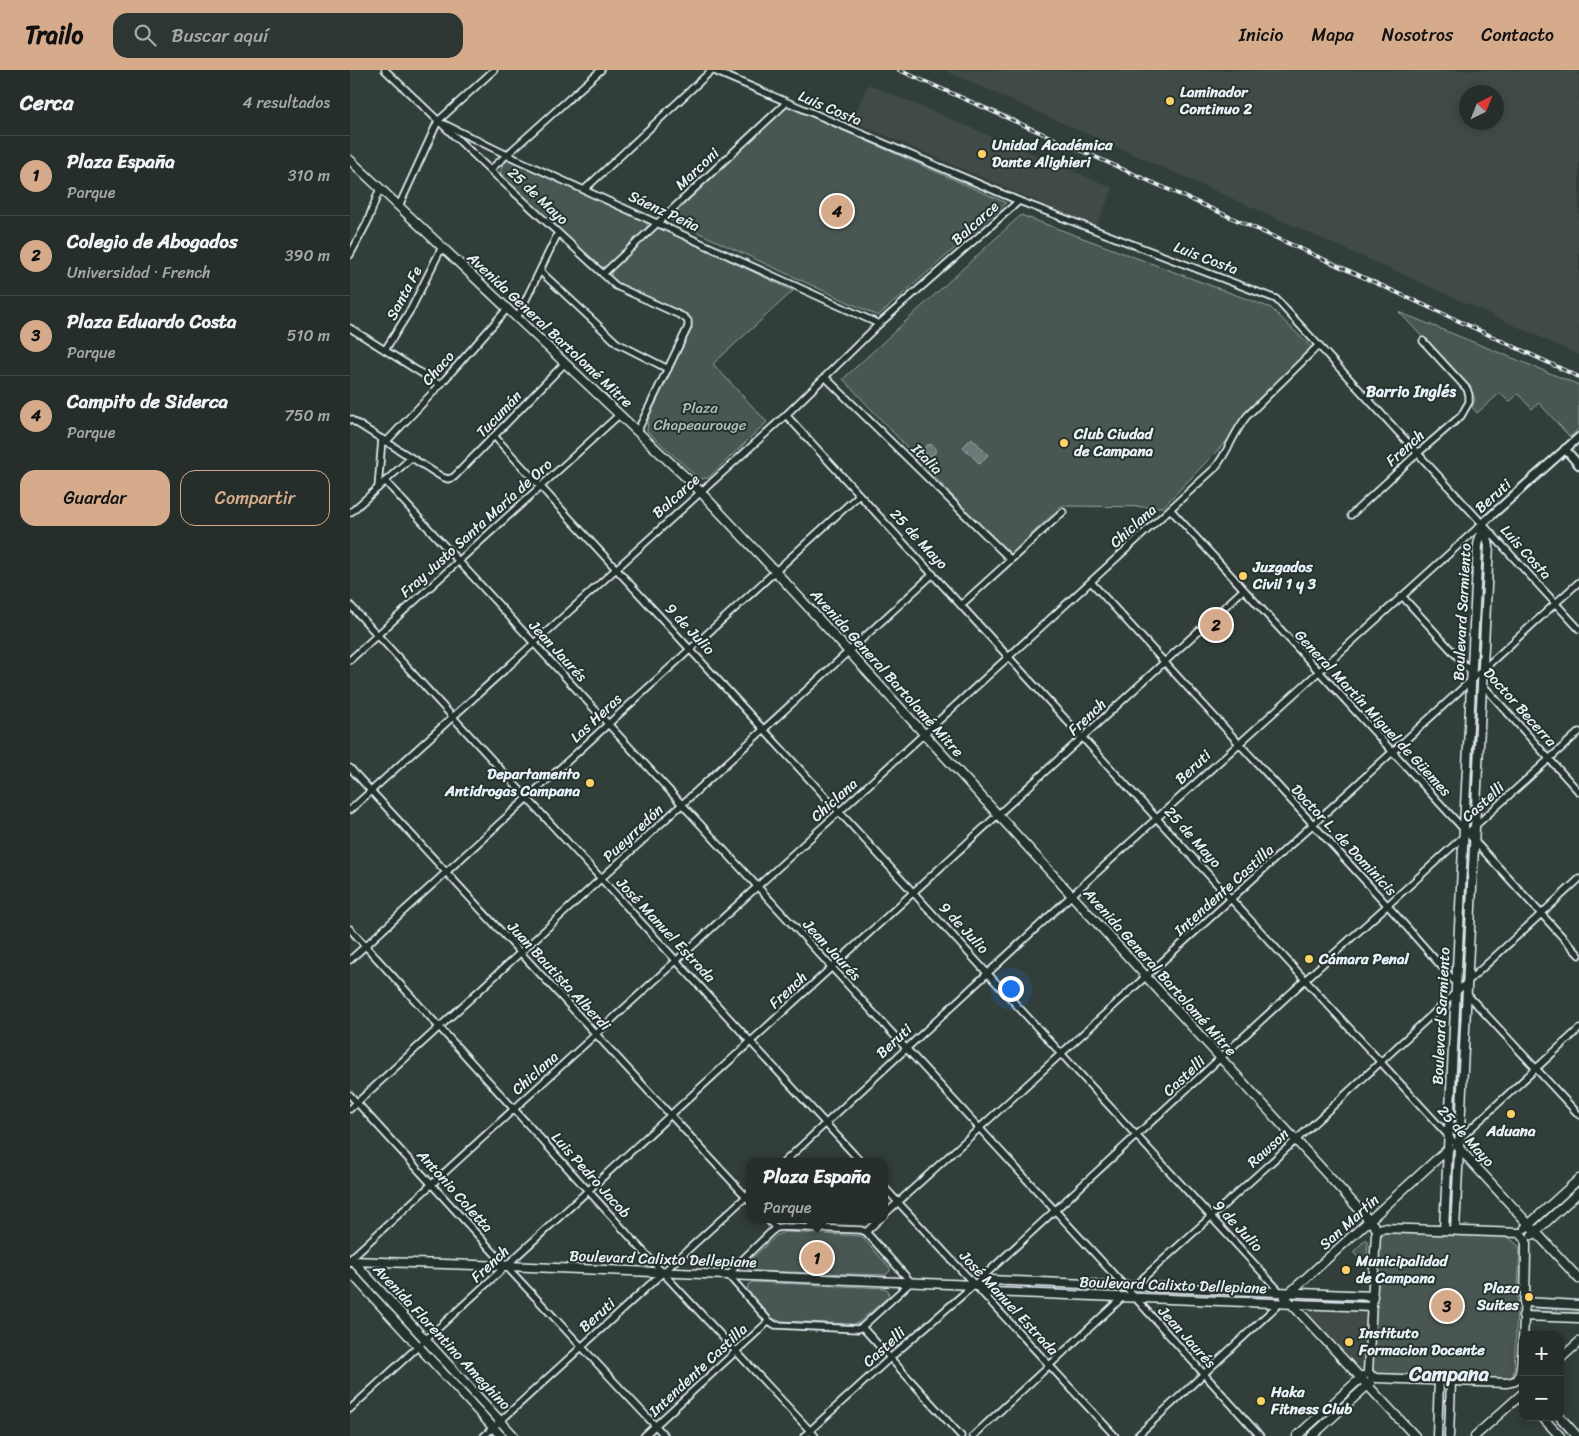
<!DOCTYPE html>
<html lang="es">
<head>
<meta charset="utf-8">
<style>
  :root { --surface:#262e2b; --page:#2e3633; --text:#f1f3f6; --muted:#a4a8a9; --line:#424a47; --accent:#d6ab8b }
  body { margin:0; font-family:Sriracha,sans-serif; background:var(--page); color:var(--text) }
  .controls { position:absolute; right:15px; bottom:15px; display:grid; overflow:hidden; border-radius:10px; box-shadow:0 2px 12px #0003 }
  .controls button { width:45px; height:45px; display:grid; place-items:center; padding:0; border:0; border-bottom:1px solid var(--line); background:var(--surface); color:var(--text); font:25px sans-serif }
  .compass { position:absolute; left:1109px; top:15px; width:45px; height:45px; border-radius:50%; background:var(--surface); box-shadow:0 2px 12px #0003; rotate:43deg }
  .you { position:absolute; left:660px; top:918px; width:18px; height:18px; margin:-12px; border:4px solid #fff; border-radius:50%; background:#1a73e8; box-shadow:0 0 0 8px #1a73e833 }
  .badge { display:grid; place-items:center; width:32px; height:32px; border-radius:50%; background:var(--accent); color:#111; font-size:16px; font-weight:700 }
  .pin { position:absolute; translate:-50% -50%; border:2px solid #fff; box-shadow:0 1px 5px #0006 }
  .popup { position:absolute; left:396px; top:1088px; width:142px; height:65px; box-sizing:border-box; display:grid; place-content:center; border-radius:10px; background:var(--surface); filter:drop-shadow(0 1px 4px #0005); font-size:16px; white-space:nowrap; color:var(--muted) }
  .popup b { font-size:19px; color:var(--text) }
  .popup::after { content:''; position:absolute; left:50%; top:100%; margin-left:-10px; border:10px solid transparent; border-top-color:var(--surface) }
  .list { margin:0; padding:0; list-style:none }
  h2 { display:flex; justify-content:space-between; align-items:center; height:65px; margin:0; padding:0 20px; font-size:21px }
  h2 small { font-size:16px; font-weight:400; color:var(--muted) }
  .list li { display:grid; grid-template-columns:32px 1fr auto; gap:15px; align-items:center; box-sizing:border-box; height:80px; padding:0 20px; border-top:1px solid var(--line) }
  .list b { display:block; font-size:19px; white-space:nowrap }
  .list p { margin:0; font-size:16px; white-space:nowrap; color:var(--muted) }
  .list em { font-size:16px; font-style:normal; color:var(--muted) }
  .actions { display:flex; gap:10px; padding:15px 20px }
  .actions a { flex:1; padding:11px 0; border:1px solid var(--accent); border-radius:15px; text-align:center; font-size:18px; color:var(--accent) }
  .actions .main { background:var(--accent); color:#111 }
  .icon { flex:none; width:28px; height:28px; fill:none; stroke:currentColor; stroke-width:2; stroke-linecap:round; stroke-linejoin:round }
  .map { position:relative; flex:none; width:1229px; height:1366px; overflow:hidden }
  header { display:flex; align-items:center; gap:30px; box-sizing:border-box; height:70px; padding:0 25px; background:var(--accent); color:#111 }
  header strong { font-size:24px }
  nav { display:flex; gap:28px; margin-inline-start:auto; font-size:18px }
  .search { width:350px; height:45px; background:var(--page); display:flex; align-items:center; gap:12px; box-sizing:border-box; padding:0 18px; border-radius:15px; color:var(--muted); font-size:19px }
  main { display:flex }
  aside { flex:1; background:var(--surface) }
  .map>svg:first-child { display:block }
  .built { fill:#3f4b46; fill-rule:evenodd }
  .green { fill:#495651; stroke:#98a4a4 }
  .water { fill:#6d7978; stroke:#9ea9ab }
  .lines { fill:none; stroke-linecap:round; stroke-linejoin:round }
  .minor-casing { stroke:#e8f1f8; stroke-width:9 }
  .tertiary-casing { stroke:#e8f1f8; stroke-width:11 }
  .secondary-casing { stroke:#e8f1f8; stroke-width:11 }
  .minor { stroke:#26332d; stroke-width:5.5 }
  .tertiary { stroke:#26332d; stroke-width:7 }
  .secondary { stroke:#26332d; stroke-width:8 }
  .rail-casing { stroke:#e8f1f8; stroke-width:4 }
  .rail { stroke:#26332d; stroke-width:2; stroke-dasharray:5.5; stroke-linecap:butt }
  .poi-dot { fill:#ffd166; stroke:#26332d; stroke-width:2 }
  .labels { text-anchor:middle; stroke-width:4; stroke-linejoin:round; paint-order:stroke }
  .poi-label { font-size:15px; font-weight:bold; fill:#e8f1f8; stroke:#26332d; text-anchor:start }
  .street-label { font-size:15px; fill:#e8f1f8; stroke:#26332d }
  .park-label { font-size:15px; fill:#b0bbbe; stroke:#26332d }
  .neighbourhood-label { font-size:16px; font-weight:bold; fill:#e8f1f8; stroke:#26332d }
  .district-label { font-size:20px; font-weight:bold; fill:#e8f1f8; stroke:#26332d }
</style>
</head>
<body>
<header>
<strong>Trailo</strong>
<div class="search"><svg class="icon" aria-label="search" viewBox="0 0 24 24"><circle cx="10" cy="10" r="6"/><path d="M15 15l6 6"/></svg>Buscar aquí</div>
<nav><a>Inicio</a><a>Mapa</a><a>Nosotros</a><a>Contacto</a></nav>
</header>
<main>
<aside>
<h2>Cerca<small>4 resultados</small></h2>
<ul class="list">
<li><span class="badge">1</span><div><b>Plaza España</b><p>Parque</p></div><em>310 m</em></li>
<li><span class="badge">2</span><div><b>Colegio de Abogados</b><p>Universidad · French</p></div><em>390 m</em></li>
<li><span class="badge">3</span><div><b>Plaza Eduardo Costa</b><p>Parque</p></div><em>510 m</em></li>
<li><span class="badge">4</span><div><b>Campito de Siderca</b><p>Parque</p></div><em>750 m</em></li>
</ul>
<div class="actions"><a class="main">Guardar</a><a>Compartir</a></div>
</aside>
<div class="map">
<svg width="1229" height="1366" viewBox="0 0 1229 1366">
  <rect width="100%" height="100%" fill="#323e39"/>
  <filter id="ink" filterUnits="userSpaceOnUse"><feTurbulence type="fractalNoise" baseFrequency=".02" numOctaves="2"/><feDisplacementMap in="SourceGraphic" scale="10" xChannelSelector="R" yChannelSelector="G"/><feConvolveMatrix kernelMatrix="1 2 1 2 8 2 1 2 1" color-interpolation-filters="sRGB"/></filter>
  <g filter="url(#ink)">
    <g class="built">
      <path d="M 594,0 L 1229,0 L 1229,285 L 1085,219 ZM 1146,22 L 1146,52 L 1116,52 L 1116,22 Z"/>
      <path d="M 518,14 L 763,118 L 746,157 L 502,51 Z"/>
      <path d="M 960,1239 L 1017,1241 L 1016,1298 L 1008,1301 L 958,1245 Z"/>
    </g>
    <g class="green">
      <path d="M 438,36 L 652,131 L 656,133 L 528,246 L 319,149 Z"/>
      <path d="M 159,90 L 163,90 L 293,150 L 297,154 L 297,160 L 258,195 L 254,197 L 248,196 L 150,105 L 152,95 Z"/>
      <path d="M 671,145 L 921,238 L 964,280 L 813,437 L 711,436 L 659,486 L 493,309 Z"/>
      <path d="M 308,158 L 314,159 L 443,221 L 363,294 L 417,352 L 358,408 L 349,409 L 297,361 L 298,349 L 341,260 C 342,252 341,249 335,244 L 269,214 C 263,210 260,208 262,201 L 303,160 Z"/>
      <path d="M 1049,242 L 1229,315 L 1229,358 L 1220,367 L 1189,333 L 1182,339 L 1168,324 L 1159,332 L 1150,323 L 1127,343 L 1122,337 L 1125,330 L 1120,318 Z"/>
      <path d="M 1133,474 L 1135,476 L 1129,594 L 1127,596 L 1126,594 L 1131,476 Z"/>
      <path d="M 1126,626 L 1128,628 L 1122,745 L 1120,747 L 1119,745 L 1124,628 Z"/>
      <path d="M 1118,778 L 1120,780 L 1114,898 L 1113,900 L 1111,898 L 1116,780 Z"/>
      <path d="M 1111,934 L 1113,936 L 1107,1054 L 1105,1055 L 1103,1053 L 1109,936 Z"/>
      <path d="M 1103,1093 L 1105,1094 L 1102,1148 L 1101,1149 L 1099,1147 L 1101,1094 Z"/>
      <path d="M 1229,1113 L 1229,1118 L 1194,1149 L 1192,1149 L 1191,1147 Z"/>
      <path d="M 435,1162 L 511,1166 L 540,1198 L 540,1201 L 536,1205 L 403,1201 L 397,1199 L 396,1194 L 427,1165 Z"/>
      <path d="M 1036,1162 L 1158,1167 L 1170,1177 L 1164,1301 L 1162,1307 L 1157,1309 L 1031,1305 L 1024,1301 L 1022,1296 L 1030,1169 L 1033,1165 Z"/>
      <path d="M 1016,1169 L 1018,1172 L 1016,1196 L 1003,1182 Z"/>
      <path d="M 6,1199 L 69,1268 L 69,1269 L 67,1270 L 4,1201 Z"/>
      <path d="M 402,1212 L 535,1218 L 538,1220 L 539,1226 L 508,1253 L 503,1254 L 430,1251 L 422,1248 L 397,1220 L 398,1215 Z"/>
      <path d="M 656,1214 L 752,1218 L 752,1224 L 656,1220 Z"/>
      <path d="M 799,1220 L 909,1224 L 909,1229 L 799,1225 Z"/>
      <path d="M 962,1226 L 1012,1228 L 1012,1233 L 962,1231 Z"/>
      <path d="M 1179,1237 L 1229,1240 L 1229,1243 L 1179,1241 L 1178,1238 Z"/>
      <path d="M 78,1278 L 142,1347 L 141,1348 L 76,1280 Z"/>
      <path d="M 1091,1320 L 1097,1321 L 1095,1366 L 1090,1366 Z"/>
      <path d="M 1001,1322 L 1002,1325 L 957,1366 L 952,1366 Z"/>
    </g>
    <g class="water">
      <path d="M 622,368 L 638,385 L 630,394 L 613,377 Z"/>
      <circle cx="580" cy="380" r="5.5"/>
    </g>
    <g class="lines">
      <defs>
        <g id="minor">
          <path d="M 35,0 L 140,100 L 266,216 L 334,247 L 338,251 L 338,257 L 287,362"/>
          <path d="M 362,0 L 669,131 L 926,229 L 1229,559"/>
          <path d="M 94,54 L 157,85 L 529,254"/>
          <path d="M 140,100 L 251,0"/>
          <path d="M 235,119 L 362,0"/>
          <path d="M 49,136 L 88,51 L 144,0"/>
          <path d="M 0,185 L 17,153 L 30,118"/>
          <path d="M 190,201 L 267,273 L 318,299"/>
          <path d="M 253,204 L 436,33"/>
          <path d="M 167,248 L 208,163"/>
          <path d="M 0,258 L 90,315"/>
          <path d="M 35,280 L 61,239 L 92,177"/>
          <path d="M 475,307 L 660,489"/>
          <path d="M 436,345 L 1105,1073 L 1229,959"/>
          <path d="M 0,349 L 92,407 L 98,409 L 104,407 L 215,293"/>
          <path d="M 145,367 L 931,1223"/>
          <path d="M 36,372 L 90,315 L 157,239"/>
          <path d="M 35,411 L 779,1221 L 910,1366"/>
          <path d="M 28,418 L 32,369"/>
          <path d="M 820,439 L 1229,885"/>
          <path d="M 0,443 L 61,388"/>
          <path d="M 1001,445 L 1068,383 L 1111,346 L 1119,332 L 1119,325 L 1117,319 L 1073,271"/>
          <path d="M 741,512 L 1038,836 L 1106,913"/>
          <path d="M 1052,526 L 1123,604"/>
          <path d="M 0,535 L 511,1092"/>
          <path d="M 611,535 L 713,442"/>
          <path d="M 0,590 L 269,345"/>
          <path d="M 1131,613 L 1229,722"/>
          <path d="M 0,698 L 400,1131"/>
          <path d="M 0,740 L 436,345 L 529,254 L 669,131"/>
          <path d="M 0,859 L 313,1203 L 465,1366"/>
          <path d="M 0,890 L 509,425"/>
          <path d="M 1116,923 L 1229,1045"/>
          <path d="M 0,1025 L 156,1196 L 315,1366"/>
          <path d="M 0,1039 L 583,504"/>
          <path d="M 434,1092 L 722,825 L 1133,453"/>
          <path d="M 534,1117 L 765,1366"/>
          <path d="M 534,1145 L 1229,512"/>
          <path d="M 417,1149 L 426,1158"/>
          <path d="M 432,1157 L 511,1160 L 516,1162 L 561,1212 L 512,1257 L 508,1259 L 425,1255 L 419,1251 L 379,1206 L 385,1197 L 421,1162 L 426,1158 Z"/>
          <path d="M 516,1162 L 530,1149"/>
          <path d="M 0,1189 L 865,398 C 878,382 884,362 897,346 L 969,275"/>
          <path d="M 782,1218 L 946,1070 L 1229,809"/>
          <path d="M 512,1257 L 611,1366"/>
          <path d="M 0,1339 L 893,520"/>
          <path d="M 134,1366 L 400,1123"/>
          <path d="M 294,1366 L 419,1251"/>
          <path d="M 454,1366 L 540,1288 L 624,1215 L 955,910 L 1229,662"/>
          <path d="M 623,1366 L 774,1226"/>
          <path d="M 787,1366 L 930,1233"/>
        </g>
        <g id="tertiary">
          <path d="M 1215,379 L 1229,395"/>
          <path d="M 1133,453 L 1229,367"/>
        </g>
        <g id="secondary">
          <path d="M 0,90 L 345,416 L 425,501 L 1028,1160"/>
          <path d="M 1107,1076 L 1229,1209"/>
          <path d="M 1032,1158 L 1170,1163 L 1176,1170 C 1176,1188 1174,1301 1168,1309 C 1165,1312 1161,1312 1157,1313 L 1026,1308 L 1021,1306 L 1018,1301 L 1026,1164 L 1028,1160 Z"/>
          <path d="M 1175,1158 L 1229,1109"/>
          <path d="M 1094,1160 L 1128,475 L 1133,455"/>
          <path d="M 1105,1160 L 1139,475 L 1133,453"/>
          <path d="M 1182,1165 L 1229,1122"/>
          <path d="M 0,1191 L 156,1196 L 624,1215 L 639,1210 L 1023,1226"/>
          <path d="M 3,1191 L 164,1366"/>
          <path d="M 0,1202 L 151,1366"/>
          <path d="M 624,1215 L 639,1222 L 1022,1237"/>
          <path d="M 1174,1232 L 1229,1235"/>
          <path d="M 1173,1246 L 1229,1248"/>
          <path d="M 1210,1289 L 1229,1272"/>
          <path d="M 1192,1347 L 1210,1366"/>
          <path d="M 1210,1347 L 1227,1366"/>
          <path d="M 947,1366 L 1013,1306"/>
          <path d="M 962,1366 L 1020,1313"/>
          <path d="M 1065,1366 L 935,1227 L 1099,1078"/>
          <path d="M 1087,1366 L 1089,1310"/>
          <path d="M 1099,1366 L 1101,1311"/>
          <path d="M 1125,1366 L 1173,1323"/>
        </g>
      </defs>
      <use href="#minor" class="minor-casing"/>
      <use href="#tertiary" class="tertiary-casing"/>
      <use href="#secondary" class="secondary-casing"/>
      <use href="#minor" class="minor"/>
      <use href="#tertiary" class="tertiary"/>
      <use href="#secondary" class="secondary"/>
      <defs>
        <path id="rail" d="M 549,0 C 777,101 1004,201 1229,307"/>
      </defs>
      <use href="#rail" class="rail-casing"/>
      <use href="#rail" class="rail"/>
    </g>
  </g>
  <g class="poi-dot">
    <circle cx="820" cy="31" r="5"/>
    <circle cx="632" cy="84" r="5"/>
    <circle cx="714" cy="373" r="5"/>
    <circle cx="893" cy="506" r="5"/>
    <circle cx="240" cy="713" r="5"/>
    <circle cx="959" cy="889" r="5"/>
    <circle cx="1161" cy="1044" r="5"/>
    <circle cx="996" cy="1200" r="5"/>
    <circle cx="1179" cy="1227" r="5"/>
    <circle cx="999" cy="1272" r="5"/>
    <circle cx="911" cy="1331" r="5"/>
  </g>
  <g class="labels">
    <g class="poi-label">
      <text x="830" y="27">Laminador<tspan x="830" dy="17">Continuo 2</tspan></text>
      <text x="642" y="80">Unidad Académica<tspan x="642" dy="17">Dante Alighieri</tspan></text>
      <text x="724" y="369">Club Ciudad<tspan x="724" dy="17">de Campana</tspan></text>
      <text x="903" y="502">Juzgados<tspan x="903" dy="17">Civil 1 y 3</tspan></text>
      <text x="230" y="709" text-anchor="end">Departamento<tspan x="230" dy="17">Antidrogas Campana</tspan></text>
      <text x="969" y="894">Cámara Penal</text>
      <text x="1161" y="1066" text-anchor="middle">Aduana</text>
      <text x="1006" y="1196">Municipalidad<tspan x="1006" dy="17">de Campana</tspan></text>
      <text x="1169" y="1223" text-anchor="end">Plaza<tspan x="1169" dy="17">Suites</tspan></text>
      <text x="1009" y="1268">Instituto<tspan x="1009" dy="17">Formacion Docente</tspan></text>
      <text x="921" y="1327">Haka<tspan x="921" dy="17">Fitness Club</tspan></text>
    </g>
    <g class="street-label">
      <text transform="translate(480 38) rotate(23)" y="5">Luis Costa</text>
      <text transform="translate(347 99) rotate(-43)" y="5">Marconi</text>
      <text transform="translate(188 126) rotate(43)" y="5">25 de Mayo</text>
      <text transform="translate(314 141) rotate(25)" y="5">Sáenz Peña</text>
      <text transform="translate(625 153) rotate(-42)" y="5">Balcarce</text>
      <text transform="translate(856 188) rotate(21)" y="5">Luis Costa</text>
      <text transform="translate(54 223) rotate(-62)" y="5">Santa Fe</text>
      <text transform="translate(200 260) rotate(43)" y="5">Avenida General Bartolomé Mitre</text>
      <text transform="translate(88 298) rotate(-48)" y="5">Chaco</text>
      <text transform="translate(149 344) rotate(-46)" y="5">Tucumán</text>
      <text transform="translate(1055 378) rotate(-42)" y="5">French</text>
      <text transform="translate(577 389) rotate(45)" y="5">Italia</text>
      <text transform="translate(326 426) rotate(-42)" y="5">Balcarce</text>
      <text transform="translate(1143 426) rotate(-42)" y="5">Beruti</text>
      <text transform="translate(783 456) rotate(-42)" y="5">Chiclana</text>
      <text transform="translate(126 458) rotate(-42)" y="5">Fray Justo Santa María de Oro</text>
      <text transform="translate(569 469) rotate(47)" y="5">25 de Mayo</text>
      <text transform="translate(1176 482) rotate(48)" y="5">Luis Costa</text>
      <text transform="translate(1112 542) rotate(-87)" y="5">Boulevard Sarmiento</text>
      <text transform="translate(340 559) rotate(47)" y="5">9 de Julio</text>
      <text transform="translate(208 581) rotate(47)" y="5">Jean Jaurés</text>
      <text transform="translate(537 603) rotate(48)" y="5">Avenida General Bartolomé Mitre</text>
      <text transform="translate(1170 637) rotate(48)" y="5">Doctor Becerra</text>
      <text transform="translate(1023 643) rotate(47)" y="5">General Martín Miguel de Güemes</text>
      <text transform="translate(737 647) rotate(-43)" y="5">French</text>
      <text transform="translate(246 648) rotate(-43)" y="5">Las Heras</text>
      <text transform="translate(843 697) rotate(-43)" y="5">Beruti</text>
      <text transform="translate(484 730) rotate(-42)" y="5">Chiclana</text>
      <text transform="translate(1133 732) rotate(-42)" y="5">Castelli</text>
      <text transform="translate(283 763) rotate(-43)" y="5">Pueyrredón</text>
      <text transform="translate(843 767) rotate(48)" y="5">25 de Mayo</text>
      <text transform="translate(994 770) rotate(47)" y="5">Doctor L. de Dominicis</text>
      <text transform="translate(874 820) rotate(-42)" y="5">Intendente Castilla</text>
      <text transform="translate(614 858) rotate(47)" y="5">9 de Julio</text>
      <text transform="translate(316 860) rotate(47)" y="5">José Manuel Estrada</text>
      <text transform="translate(482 880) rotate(47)" y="5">Jean Jaurés</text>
      <text transform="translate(810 902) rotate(48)" y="5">Avenida General Bartolomé Mitre</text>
      <text transform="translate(209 906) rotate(47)" y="5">Juan Bautista Alberdi</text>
      <text transform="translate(438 920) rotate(-43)" y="5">French</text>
      <text transform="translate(1091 946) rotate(-87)" y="5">Boulevard Sarmiento</text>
      <text transform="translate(544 971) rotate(-43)" y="5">Beruti</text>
      <text transform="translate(185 1003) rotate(-42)" y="5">Chiclana</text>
      <text transform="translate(834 1006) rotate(-43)" y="5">Castelli</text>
      <text transform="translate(1116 1066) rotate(48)" y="5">25 de Mayo</text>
      <text transform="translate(918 1078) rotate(-42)" y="5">Rawson</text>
      <text transform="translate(241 1105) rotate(48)" y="5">Luis Pedro Jacob</text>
      <text transform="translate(105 1121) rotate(48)" y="5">Antonio Coletta</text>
      <text transform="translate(999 1152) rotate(-42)" y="5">San Martín</text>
      <text transform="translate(888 1156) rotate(47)" y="5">9 de Julio</text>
      <text transform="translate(313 1189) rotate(2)" y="5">Boulevard Calixto Dellepiane</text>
      <text transform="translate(140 1194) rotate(-43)" y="5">French</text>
      <text transform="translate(823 1215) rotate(2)" y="5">Boulevard Calixto Dellepiane</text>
      <text transform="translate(659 1233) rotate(47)" y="5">José Manuel Estrada</text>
      <text transform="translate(247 1245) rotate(-42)" y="5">Beruti</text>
      <text transform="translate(92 1267) rotate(47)" y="5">Avenida Florentino Ameghino</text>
      <text transform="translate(837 1267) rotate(48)" y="5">Jean Jaurés</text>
      <text transform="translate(534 1277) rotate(-42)" y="5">Castelli</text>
      <text transform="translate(348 1300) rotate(-43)" y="5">Intendente Castilla</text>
    </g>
    <g class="park-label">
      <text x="350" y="343">Plaza<tspan x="350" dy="17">Chapeaurouge</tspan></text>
    </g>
    <g class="neighbourhood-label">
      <text x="1061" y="327">Barrio Inglés</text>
    </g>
    <g class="district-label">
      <text x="1099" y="1311">Campana</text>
    </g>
  </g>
</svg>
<div class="controls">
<button>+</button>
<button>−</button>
</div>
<svg class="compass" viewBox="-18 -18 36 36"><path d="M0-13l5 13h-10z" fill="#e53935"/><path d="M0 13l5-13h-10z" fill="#a4a8a9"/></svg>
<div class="you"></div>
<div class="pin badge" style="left:467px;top:1188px">1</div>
<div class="popup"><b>Plaza España</b>Parque</div>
<div class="pin badge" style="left:866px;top:555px">2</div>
<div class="pin badge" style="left:1097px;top:1236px">3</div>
<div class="pin badge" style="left:487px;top:141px">4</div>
</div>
</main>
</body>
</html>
